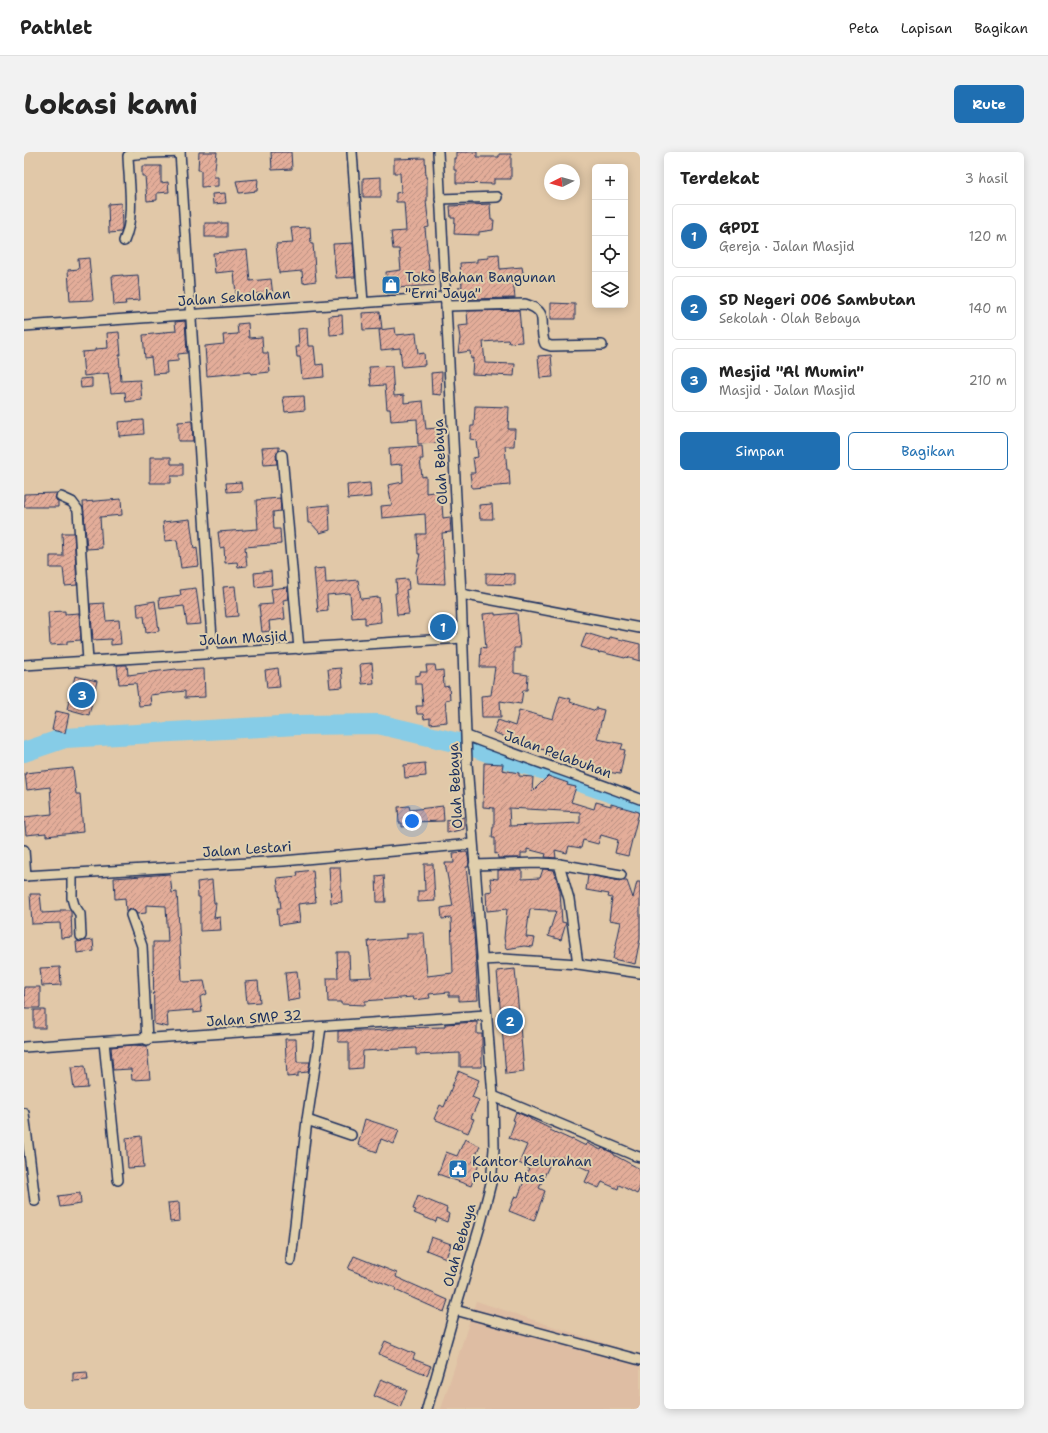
<!DOCTYPE html>
<html lang="id">
<head>
<meta charset="utf-8">
<style>
  :root { --surface:#fff; --page:#f2f2f2; --text:#222; --muted:#767676; --line:#e0e0e0; --accent:#1f6fb2 }
  body { margin:0; font-family:"Shantell Sans",sans-serif; background:var(--page); color:var(--text) }
  .controls { position:absolute; right:12px; top:12px; display:grid; overflow:hidden; border-radius:6px; box-shadow:0 2px 10px #0003 }
  .controls button { width:36px; height:36px; display:grid; place-items:center; padding:0; border:0; border-bottom:1px solid var(--line); background:var(--surface); color:var(--text); font:20px sans-serif }
  .compass { position:absolute; left:520px; top:12px; width:36px; height:36px; border-radius:50%; background:var(--surface); box-shadow:0 2px 10px #0003; rotate:264deg }
  .you { position:absolute; left:388px; top:669px; width:14px; height:14px; margin:-10px; border:3px solid #fff; border-radius:50%; background:#1a73e8; box-shadow:0 0 0 6px #1a73e833 }
  .badge { display:grid; place-items:center; width:26px; height:26px; border-radius:50%; background:var(--accent); color:#fff; font-size:13px; font-weight:700 }
  .pin { position:absolute; translate:-50% -50%; border:2px solid #fff; box-shadow:0 1px 4px #0006 }
  .list { margin:0; padding:0; list-style:none }
  h2 { display:flex; justify-content:space-between; align-items:center; height:52px; margin:0; padding:0 16px; font-size:17px }
  h2 small { font-size:13px; font-weight:400; color:var(--muted) }
  .list li { display:grid; grid-template-columns:26px 1fr auto; gap:12px; align-items:center; box-sizing:border-box; height:64px; margin:0 8px 8px; padding:0 8px; border:1px solid var(--line); border-radius:6px }
  .list b { display:block; font-size:15px; white-space:nowrap }
  .list p { margin:0; font-size:13px; white-space:nowrap; color:var(--muted) }
  .list em { font-size:13px; font-style:normal; color:var(--muted) }
  .actions { display:flex; gap:8px; padding:12px 16px }
  .actions a { flex:1; padding:9px 0; border:1px solid var(--accent); border-radius:6px; text-align:center; font-size:14px; color:var(--accent) }
  .actions .main { background:var(--accent); color:#fff }
  .icon { flex:none; width:22px; height:22px; fill:none; stroke:currentColor; stroke-width:2; stroke-linecap:round; stroke-linejoin:round }
  .map { position:relative; flex:none; width:616px; height:1257px; overflow:hidden; border-radius:6px }
  header { display:flex; align-items:center; gap:24px; box-sizing:border-box; height:56px; padding:0 20px; background:var(--surface); border-bottom:1px solid var(--line) }
  header strong { font-size:19px }
  nav { display:flex; gap:22px; margin-inline-start:auto; font-size:14px }
  .intro { display:flex; align-items:center; justify-content:space-between; box-sizing:border-box; height:96px; padding:0 24px }
  h1 { margin:0; font-size:28px }
  .button { padding:10px 18px; border-radius:6px; background:var(--accent); color:#fff; font-size:14px; font-weight:700 }
  main { display:flex; gap:24px; padding:0 24px }
  aside { flex:1; background:var(--surface); border-radius:6px; box-shadow:0 2px 10px #0003 }
  .map>svg:first-child { display:block }
  .built { fill:#debda3 }
  .lines { fill:none; stroke-linecap:round; stroke-linejoin:round }
  .river { stroke:#86cce7; stroke-width:20 }
  .building { fill:url(#building-hatch); stroke:#1b2f5e; fill-rule:evenodd }
  .minor-casing { stroke:#1b2f5e; stroke-width:12 }
  .minor { stroke:#e0cfac; stroke-width:9 }
  .labels { text-anchor:middle; stroke-width:4; stroke-linejoin:round; paint-order:stroke }
  .poi-label { font-size:14px; fill:#1b2f5e; stroke:#e0cfac; text-anchor:start }
  .street-label { font-size:14px; fill:#1b2f5e; stroke:#e0cfac }
</style>
</head>
<body>
<header>
<strong>Pathlet</strong>
<nav><a>Peta</a><a>Lapisan</a><a>Bagikan</a></nav>
</header>
<div class="intro"><h1>Lokasi kami</h1><a class="button">Rute</a></div>
<main>
<div class="map">
<svg width="616" height="1257" viewBox="0 0 616 1257">
  <defs>
    <pattern id="building-hatch" width="6" height="6" patternUnits="userSpaceOnUse"><rect width="6" height="6" fill="#e3ad99"/><path d="M-1 1l2-2M0 6l6-6M5 7l2-2" fill="none" stroke="#b78d80"/></pattern>
  </defs>
  <rect width="100%" height="100%" fill="#e1c8a8"/>
  <filter id="ink" filterUnits="userSpaceOnUse"><feTurbulence type="fractalNoise" baseFrequency=".025" numOctaves="2"/><feDisplacementMap in="SourceGraphic" scale="8" xChannelSelector="R" yChannelSelector="G"/><feConvolveMatrix kernelMatrix="1 2 1 2 8 2 1 2 1" color-interpolation-filters="sRGB"/></filter>
  <g filter="url(#ink)">
    <path class="built" d="M 452,1149 L 616,1203 L 616,1257 L 417,1257 Z"/>
    <g class="lines">
      <path class="river" d="M 0,600 L 41,586 L 273,573 L 354,572 L 447,594 L 479,606 L 528,620 L 616,651"/>
    </g>
    <g class="building">
      <path d="M 175,0 L 193,0 L 190,25 L 194,25 L 194,34 L 177,35 L 177,18 L 174,18 Z"/>
      <path d="M 247,0 L 267,0 L 268,17 L 248,18 Z"/>
      <path d="M 432,0 L 453,0 L 453,5 L 475,5 L 475,2 L 487,2 L 487,27 L 470,27 L 470,32 L 432,31 L 432,18 L 430,18 L 430,6 L 432,6 Z"/>
      <path d="M 401,6 L 402,26 L 403,26 L 403,49 L 402,49 L 405,75 L 401,76 L 405,118 L 408,117 L 410,133 L 372,136 L 373,142 L 364,143 L 362,120 L 377,118 L 375,97 L 369,97 L 367,80 L 382,79 L 380,50 L 372,50 L 372,41 L 377,40 L 376,21 L 370,21 L 370,7 Z"/>
      <path d="M 118,14 L 137,14 L 137,31 L 144,30 L 145,40 L 133,41 L 133,48 L 123,49 L 121,24 L 118,24 Z"/>
      <path d="M 357,25 L 357,45 L 339,45 L 339,26 Z"/>
      <path d="M 234,27 L 233,39 L 215,41 L 212,29 Z"/>
      <path d="M 201,41 L 202,51 L 189,52 L 188,42 Z"/>
      <path d="M 97,51 L 98,75 L 97,80 L 85,81 L 84,52 Z"/>
      <path d="M 466,52 L 467,68 L 470,68 L 469,78 L 455,80 L 455,83 L 430,82 L 431,66 L 427,66 L 426,54 Z"/>
      <rect x="181" y="71" width="22" height="14"/>
      <path d="M 286,75 L 287,92 L 289,92 L 292,129 L 279,131 L 278,119 L 255,121 L 252,92 L 269,91 L 267,76 Z"/>
      <path d="M 329,91 L 331,125 L 312,126 L 309,92 Z"/>
      <path d="M 223,98 L 226,129 L 247,127 L 249,144 L 239,145 L 238,141 L 212,144 L 210,119 L 191,121 L 189,101 Z"/>
      <path d="M 475,102 L 476,117 L 498,115 L 500,126 L 489,127 L 491,146 L 442,147 L 442,144 L 434,144 L 434,136 L 438,135 L 436,111 L 453,110 L 453,107 L 465,106 L 464,103 Z"/>
      <path d="M 65,106 L 69,148 L 46,149 L 44,118 L 55,117 L 54,107 Z"/>
      <path d="M 99,123 L 99,124 L 114,123 L 116,148 L 101,149 L 102,152 L 90,153 L 88,124 Z"/>
      <path d="M 527,151 L 551,152 L 551,167 L 527,167 Z"/>
      <path d="M 495,158 L 498,190 L 485,191 L 484,188 L 459,190 L 461,211 L 491,212 L 490,224 L 448,222 L 449,206 L 447,207 L 446,199 L 434,201 L 436,186 L 434,174 L 444,173 L 443,159 Z"/>
      <path d="M 356,160 L 358,177 L 339,178 L 338,161 Z"/>
      <path d="M 318,163 L 319,182 L 306,183 L 305,164 Z"/>
      <path d="M 161,169 L 163,201 L 154,202 L 154,209 L 142,210 L 143,221 L 129,222 L 127,205 L 121,206 L 119,183 L 140,181 L 140,180 L 152,179 L 151,170 Z"/>
      <path d="M 224,171 L 225,186 L 238,185 L 239,201 L 244,201 L 246,220 L 227,222 L 227,220 L 183,224 L 181,194 L 200,192 L 199,183 L 214,182 L 213,172 Z"/>
      <path d="M 283,176 L 284,194 L 290,194 L 292,213 L 299,212 L 300,225 L 278,227 L 276,205 L 273,205 L 272,195 L 275,195 L 274,177 Z"/>
      <path d="M 371,176 L 372,183 L 392,181 L 394,202 L 400,201 L 401,213 L 378,215 L 376,196 L 357,198 L 355,178 Z"/>
      <path d="M 95,180 L 97,203 L 95,203 L 97,229 L 116,228 L 118,248 L 102,250 L 101,240 L 87,241 L 84,221 L 60,224 L 58,200 L 71,199 L 71,197 L 84,196 L 83,181 Z"/>
      <path d="M 527,203 L 529,225 L 516,226 L 514,204 Z"/>
      <path d="M 368,214 L 370,244 L 380,243 L 380,251 L 399,249 L 402,277 L 414,276 L 415,291 L 394,292 L 393,267 L 367,269 L 366,257 L 363,257 L 361,233 L 347,234 L 345,215 Z"/>
      <path d="M 418,220 L 417,243 L 408,242 L 407,221 Z"/>
      <path d="M 68,226 L 68,235 L 57,236 L 56,227 Z"/>
      <path d="M 280,244 L 281,258 L 261,260 L 259,245 Z"/>
      <path d="M 451,254 L 485,255 L 484,277 L 491,277 L 490,294 L 481,294 L 483,318 L 485,318 L 486,333 L 448,336 L 446,321 L 451,321 L 449,306 L 454,305 L 452,288 L 446,287 L 447,274 L 450,274 Z"/>
      <path d="M 119,268 L 120,282 L 95,284 L 94,270 Z"/>
      <path d="M 168,269 L 169,289 L 154,289 L 154,270 Z"/>
      <path d="M 398,294 L 399,307 L 396,307 L 398,325 L 402,324 L 402,341 L 417,339 L 419,366 L 426,365 L 427,380 L 418,381 L 421,432 L 393,431 L 392,420 L 396,402 L 394,402 L 393,382 L 402,382 L 401,362 L 358,366 L 357,354 L 368,353 L 364,333 L 379,330 L 378,312 L 366,313 L 365,296 Z"/>
      <path d="M 255,295 L 255,298 L 252,303 L 253,312 L 240,313 L 238,296 Z"/>
      <path d="M 126,305 L 147,305 L 147,312 L 159,312 L 159,324 L 147,324 L 147,331 L 126,331 Z"/>
      <path d="M 217,330 L 218,339 L 203,340 L 202,331 Z"/>
      <path d="M 346,331 L 347,345 L 324,347 L 323,333 Z"/>
      <path d="M 33,341 L 31,346 L 34,350 L 34,355 L 0,355 L 0,342 Z"/>
      <path d="M 256,346 L 257,359 L 249,360 L 250,377 L 256,377 L 257,392 L 221,395 L 223,414 L 214,415 L 213,410 L 201,411 L 200,395 L 196,396 L 194,380 L 234,377 L 232,348 Z"/>
      <path d="M 97,347 L 98,363 L 76,365 L 78,396 L 63,397 L 59,350 Z"/>
      <path d="M 468,352 L 469,367 L 456,367 L 455,353 Z"/>
      <path d="M 305,353 L 306,378 L 296,381 L 287,371 L 284,371 L 283,355 Z"/>
      <path d="M 166,367 L 170,397 L 173,396 L 175,414 L 157,416 L 153,388 L 141,389 L 139,370 Z"/>
      <path d="M 38,381 L 50,381 L 53,433 L 41,434 L 39,416 L 26,416 L 26,404 L 39,404 Z"/>
      <path d="M 301,416 L 302,431 L 334,428 L 337,447 L 355,445 L 357,470 L 341,472 L 341,465 L 328,466 L 326,441 L 303,443 L 304,459 L 294,460 L 290,417 Z"/>
      <path d="M 247,419 L 248,433 L 231,435 L 230,421 Z"/>
      <path d="M 462,421 L 491,422 L 491,433 L 462,432 Z"/>
      <path d="M 384,427 L 385,437 L 382,438 L 385,462 L 373,463 L 371,441 L 373,441 L 372,428 Z"/>
      <path d="M 211,434 L 214,464 L 202,465 L 199,435 Z"/>
      <path d="M 263,435 L 265,447 L 259,448 L 261,467 L 245,469 L 246,479 L 238,480 L 235,453 L 249,452 L 247,437 Z"/>
      <path d="M 172,436 L 177,472 L 163,473 L 160,454 L 136,457 L 135,446 L 157,443 L 156,438 Z"/>
      <path d="M 131,449 L 135,479 L 122,481 L 120,464 L 114,464 L 113,452 Z"/>
      <path d="M 80,451 L 82,469 L 95,468 L 97,492 L 87,493 L 87,487 L 69,488 L 66,452 Z"/>
      <path d="M 41,459 L 41,462 L 55,461 L 57,488 L 43,489 L 43,492 L 26,493 L 24,460 Z"/>
      <path d="M 471,461 L 471,463 L 493,461 L 496,496 L 490,496 L 490,521 L 504,523 L 503,538 L 499,538 L 497,552 L 476,549 L 477,565 L 458,565 L 457,544 L 467,543 L 471,515 L 456,515 L 457,495 L 462,496 L 459,462 Z"/>
      <path d="M 430,469 L 431,478 L 408,480 L 407,471 Z"/>
      <path d="M 562,481 L 585,488 L 586,485 L 616,492 L 616,509 L 602,505 L 601,506 L 576,500 L 576,501 L 557,495 Z"/>
      <path d="M 348,511 L 350,531 L 338,532 L 336,512 Z"/>
      <path d="M 93,513 L 103,513 L 104,523 L 152,517 L 153,518 L 180,517 L 181,545 L 161,546 L 161,539 L 126,543 L 127,553 L 115,554 L 112,531 L 95,532 Z"/>
      <path d="M 402,513 L 411,513 L 412,519 L 419,518 L 420,535 L 425,534 L 426,547 L 421,548 L 423,570 L 406,572 L 406,566 L 400,567 L 399,562 L 393,562 L 392,554 L 399,554 L 397,532 L 391,532 L 391,524 L 396,523 L 396,520 L 403,520 Z"/>
      <path d="M 254,516 L 256,535 L 243,536 L 241,518 Z"/>
      <path d="M 317,516 L 319,535 L 306,536 L 304,517 Z"/>
      <path d="M 51,524 L 73,529 L 65,563 L 43,557 Z"/>
      <path d="M 536,544 L 547,547 L 546,550 L 572,559 L 572,556 L 580,558 L 573,587 L 599,592 L 597,597 L 601,598 L 596,622 L 584,620 L 585,618 L 557,614 L 558,609 L 521,603 L 522,598 L 509,596 L 510,593 L 484,586 L 469,580 L 474,568 L 491,574 L 495,558 L 529,567 Z"/>
      <path d="M 32,559 L 45,562 L 41,581 L 28,578 Z"/>
      <path d="M 401,611 L 402,624 L 381,626 L 380,613 Z"/>
      <path d="M 460,611 L 479,612 L 478,618 L 495,621 L 495,624 L 509,625 L 508,640 L 524,624 L 544,631 L 543,633 L 552,635 L 547,650 L 570,657 L 572,650 L 587,654 L 587,652 L 615,660 L 604,704 L 591,701 L 594,688 L 577,683 L 574,692 L 559,688 L 557,696 L 545,694 L 543,701 L 531,698 L 532,706 L 521,705 L 522,702 L 503,697 L 503,701 L 497,701 L 497,706 L 474,706 L 473,701 L 471,702 L 471,686 L 468,686 L 469,675 L 470,675 L 470,656 L 459,655 ZM 485,656 L 556,660 L 556,671 L 486,674 Z"/>
      <path d="M 49,616 L 52,642 L 56,642 L 59,680 L 22,684 L 22,681 L 2,683 L 0,665 L 28,662 L 26,635 L 3,638 L 1,621 Z"/>
      <path d="M 385,654 L 386,658 L 419,654 L 420,669 L 387,670 L 387,674 L 378,675 L 378,671 L 375,671 L 374,655 Z"/>
      <path d="M 440,665 L 440,677 L 423,681 L 423,668 Z"/>
      <path d="M 443,700 L 445,710 L 444,715 L 442,715 L 450,781 L 454,848 L 435,849 L 435,844 L 425,844 L 425,840 L 405,842 L 406,846 L 390,848 L 389,845 L 341,849 L 341,853 L 317,852 L 317,850 L 304,850 L 303,826 L 314,826 L 313,800 L 325,800 L 326,826 L 348,825 L 344,789 L 383,786 L 383,781 L 400,781 L 403,824 L 429,821 L 427,766 L 418,767 L 417,756 L 429,754 L 421,711 L 430,711 L 429,701 Z"/>
      <path d="M 400,712 L 409,712 L 411,749 L 394,750 L 394,739 L 401,739 Z"/>
      <path d="M 305,715 L 316,715 L 318,750 L 307,751 Z"/>
      <path d="M 519,717 L 530,718 L 536,739 L 538,770 L 542,771 L 537,788 L 524,784 L 532,759 L 524,759 L 524,758 L 506,757 L 502,785 L 511,786 L 509,795 L 500,794 L 482,797 L 480,786 L 483,757 L 463,759 L 462,740 L 468,739 L 466,726 L 474,727 L 474,718 L 498,718 L 498,727 L 516,726 Z"/>
      <path d="M 289,718 L 292,750 L 274,752 L 276,770 L 255,773 L 253,756 L 257,756 L 253,726 L 274,724 L 273,720 Z"/>
      <path d="M 146,722 L 148,741 L 153,740 L 158,829 L 160,829 L 160,830 L 180,829 L 183,842 L 176,845 L 178,860 L 169,861 L 169,858 L 143,860 L 144,875 L 130,872 L 129,790 L 144,790 L 142,754 L 122,753 L 122,761 L 113,762 L 111,759 L 108,757 L 102,759 L 101,746 L 91,747 L 90,726 Z"/>
      <path d="M 360,723 L 362,750 L 353,750 L 352,724 Z"/>
      <path d="M 564,723 L 596,729 L 603,729 L 609,746 L 613,730 L 616,730 L 616,787 L 611,812 L 589,807 L 597,770 L 585,768 L 588,746 L 584,745 L 585,742 L 562,738 Z"/>
      <path d="M 188,728 L 190,751 L 192,751 L 190,766 L 196,765 L 197,778 L 176,779 L 176,745 L 174,745 L 173,730 Z"/>
      <path d="M 6,742 L 16,742 L 18,761 L 36,760 L 36,758 L 46,758 L 47,760 L 48,785 L 37,786 L 36,771 L 8,772 Z"/>
      <path d="M 69,788 L 70,799 L 53,801 L 52,790 Z"/>
      <path d="M 36,815 L 37,833 L 18,834 L 16,816 Z"/>
      <path d="M 491,817 L 500,920 L 482,922 L 473,819 Z"/>
      <path d="M 273,819 L 276,847 L 264,849 L 261,820 Z"/>
      <path d="M 234,829 L 236,850 L 223,851 L 221,830 Z"/>
      <path d="M 0,835 L 16,835 L 16,856 L 1,856 Z"/>
      <rect x="10" y="858" width="11" height="18"/>
      <path d="M 453,870 L 453,882 L 458,882 L 458,915 L 436,915 L 436,901 L 392,903 L 392,896 L 339,899 L 338,916 L 325,917 L 325,890 L 314,890 L 314,879 L 347,879 L 370,877 L 370,876 L 421,875 L 421,872 Z"/>
      <path d="M 261,887 L 272,887 L 273,910 L 286,910 L 284,920 L 274,921 L 274,924 L 263,925 Z"/>
      <path d="M 109,893 L 123,894 L 126,927 L 108,928 L 107,917 L 89,918 L 87,895 Z"/>
      <path d="M 61,914 L 64,936 L 50,937 L 47,915 Z"/>
      <path d="M 434,919 L 455,928 L 448,945 L 455,948 L 447,966 L 450,967 L 444,981 L 410,967 L 416,953 L 420,955 Z"/>
      <path d="M 492,960 L 506,966 L 506,967 L 527,977 L 526,978 L 548,988 L 548,987 L 562,994 L 563,991 L 577,998 L 578,996 L 587,1000 L 590,1002 L 590,1003 L 616,1017 L 616,1036 L 613,1042 L 595,1033 L 594,1037 L 578,1030 L 575,1036 L 561,1030 L 566,1019 L 537,1005 L 535,1008 L 529,1005 L 515,1036 L 521,1039 L 510,1069 L 485,1059 L 491,1044 L 494,1045 L 505,1016 L 495,1011 L 503,993 L 485,986 L 491,969 L 489,968 Z"/>
      <path d="M 341,967 L 375,978 L 370,992 L 357,987 L 353,1000 L 334,993 Z"/>
      <path d="M 117,984 L 120,1015 L 104,1016 L 102,986 Z"/>
      <path d="M 441,987 L 456,994 L 449,1010 L 455,1012 L 447,1034 L 414,1022 L 422,1000 L 433,1004 Z"/>
      <path d="M 56,1041 L 57,1052 L 36,1055 L 34,1044 Z"/>
      <path d="M 394,1044 L 423,1056 L 422,1060 L 425,1062 L 423,1070 L 413,1066 L 412,1070 L 390,1061 L 392,1058 L 389,1057 Z"/>
      <path d="M 155,1050 L 156,1069 L 146,1070 L 144,1051 Z"/>
      <path d="M 407,1085 L 427,1092 L 422,1106 L 402,1098 Z"/>
      <path d="M 330,1104 L 373,1121 L 372,1125 L 424,1148 L 420,1160 L 371,1138 L 372,1136 L 324,1117 Z"/>
      <path d="M 361,1189 L 391,1202 L 389,1207 L 407,1214 L 403,1223 L 355,1202 Z"/>
      <path d="M 63,1220 L 64,1228 L 49,1229 L 49,1221 Z"/>
      <path d="M 357,1227 L 383,1238 L 376,1255 L 350,1244 Z"/>
    </g>
    <g class="lines">
      <defs>
        <g id="minor">
          <path d="M 156,0 L 189,502"/>
          <path d="M 328,0 L 339,151"/>
          <path d="M 416,47 L 473,45"/>
          <path d="M 100,89 C 111,64 105,32 104,4 C 111,0 145,1 156,0"/>
          <path d="M 422,154 L 501,152 C 528,160 513,173 521,192 L 527,194 L 578,193"/>
          <path d="M 0,174 L 421,145"/>
          <path d="M 258,303 L 275,497"/>
          <path d="M 37,345 L 48,350 L 54,358 L 64,509"/>
          <path d="M 437,442 L 616,476"/>
          <path d="M 0,513 L 439,486"/>
          <path d="M 443,584 C 500,606 558,625 616,647"/>
          <path d="M 0,698 L 2,724"/>
          <path d="M 535,712 L 597,723"/>
          <path d="M 450,713 L 515,711 L 535,712 L 545,747 L 554,812"/>
          <path d="M 48,721 L 48,746 L 50,753 L 56,762 L 57,784"/>
          <path d="M 0,724 L 259,709 L 448,692"/>
          <path d="M 107,763 L 118,794 L 123,888"/>
          <path d="M 458,808 L 478,807 L 554,812 L 616,821"/>
          <path d="M 80,890 L 94,1028"/>
          <path d="M 0,895 L 462,863"/>
          <path d="M 469,944 L 612,1004 L 616,1005"/>
          <path d="M 0,961 L 11,1049"/>
          <path d="M 283,968 L 327,983"/>
          <path d="M 267,1108 L 283,968 L 297,875"/>
          <path d="M 431,1158 L 616,1208"/>
          <path d="M 403,1257 L 431,1158 L 456,1074 L 467,1031 L 470,997 L 469,944 L 443,612 L 437,442 L 414,0"/>
        </g>
      </defs>
      <use href="#minor" class="minor-casing"/>
      <use href="#minor" class="minor"/>
    </g>
  </g>
  <defs>
    <symbol id="shop-square" viewBox="-11 -11 22 22"><rect x="-9" y="-9" width="18" height="18" rx="4" fill="#1f6fb2" stroke="#e0cfac"/><path d="M-5-2.5h2.3a2.7 3.5 0 0 1 5.4 0H5L5.5 6h-11ZM-1.5-2.5h3a1.5 2.3 0 0 0-3 0Z" fill="#fff"/></symbol>
    <symbol id="civic-square" viewBox="-11 -11 22 22"><rect x="-9" y="-9" width="18" height="18" rx="4" fill="#1f6fb2" stroke="#e0cfac"/><path d="M-.6-6.5H3V-4.5H.6V-3L4-1V1h2V6H-6V1h2V-1L-.6-3ZM-1.2 2.5V6h2.4V2.5Z" fill="#fff"/></symbol>
  </defs>
  <g fill-rule="evenodd">
    <use href="#shop-square" x="356" y="122" width="22" height="22"/>
    <use href="#civic-square" x="423" y="1006" width="22" height="22"/>
  </g>
  <g class="labels">
    <g class="poi-label">
      <text x="381" y="130">Toko Bahan Bangunan<tspan x="381" dy="16">"Erni Jaya"</tspan></text>
      <text x="448" y="1014">Kantor Kelurahan<tspan x="448" dy="16">Pulau Atas</tspan></text>
    </g>
    <g class="street-label">
      <text transform="translate(210 145) rotate(-4)" y="5">Jalan Sekolahan</text>
      <text transform="translate(416 310) rotate(-93)" y="5">Olah Bebaya</text>
      <text transform="translate(219 486) rotate(-3)" y="5">Jalan Masjid</text>
      <text transform="translate(534 602) rotate(20)" y="5">Jalan Pelabuhan</text>
      <text transform="translate(431 634) rotate(-93)" y="5">Olah Bebaya</text>
      <text transform="translate(223 697) rotate(-4)" y="5">Jalan Lestari</text>
      <text transform="translate(230 866) rotate(-4)" y="5">Jalan SMP 32</text>
      <text transform="translate(435 1093) rotate(-74)" y="5">Olah Bebaya</text>
    </g>
  </g>
</svg>
<div class="controls">
<button>+</button>
<button>−</button>
<button><svg class="icon" aria-label="locate" viewBox="0 0 24 24"><circle cx="12" cy="12" r="6"/><path d="M12 2v4M12 18v4M2 12h4M18 12h4"/></svg></button>
<button><svg class="icon" aria-label="layers" viewBox="0 0 24 24"><path d="M12 4l9 5-9 5-9-5zM3 14l9 5 9-5"/></svg></button>
</div>
<svg class="compass" viewBox="-18 -18 36 36"><path d="M0-13l5 13h-10z" fill="#e53935"/><path d="M0 13l5-13h-10z" fill="#767676"/></svg>
<div class="you"></div>
<div class="pin badge" style="left:419px;top:475px">1</div>
<div class="pin badge" style="left:486px;top:869px">2</div>
<div class="pin badge" style="left:58px;top:543px">3</div>
</div>
<aside>
<h2>Terdekat<small>3 hasil</small></h2>
<ul class="list">
<li><span class="badge">1</span><div><b>GPDI</b><p>Gereja · Jalan Masjid</p></div><em>120 m</em></li>
<li><span class="badge">2</span><div><b>SD Negeri 006 Sambutan</b><p>Sekolah · Olah Bebaya</p></div><em>140 m</em></li>
<li><span class="badge">3</span><div><b>Mesjid &quot;Al Mumin&quot;</b><p>Masjid · Jalan Masjid</p></div><em>210 m</em></li>
</ul>
<div class="actions"><a class="main">Simpan</a><a>Bagikan</a></div>
</aside>
</main>
</body>
</html>
